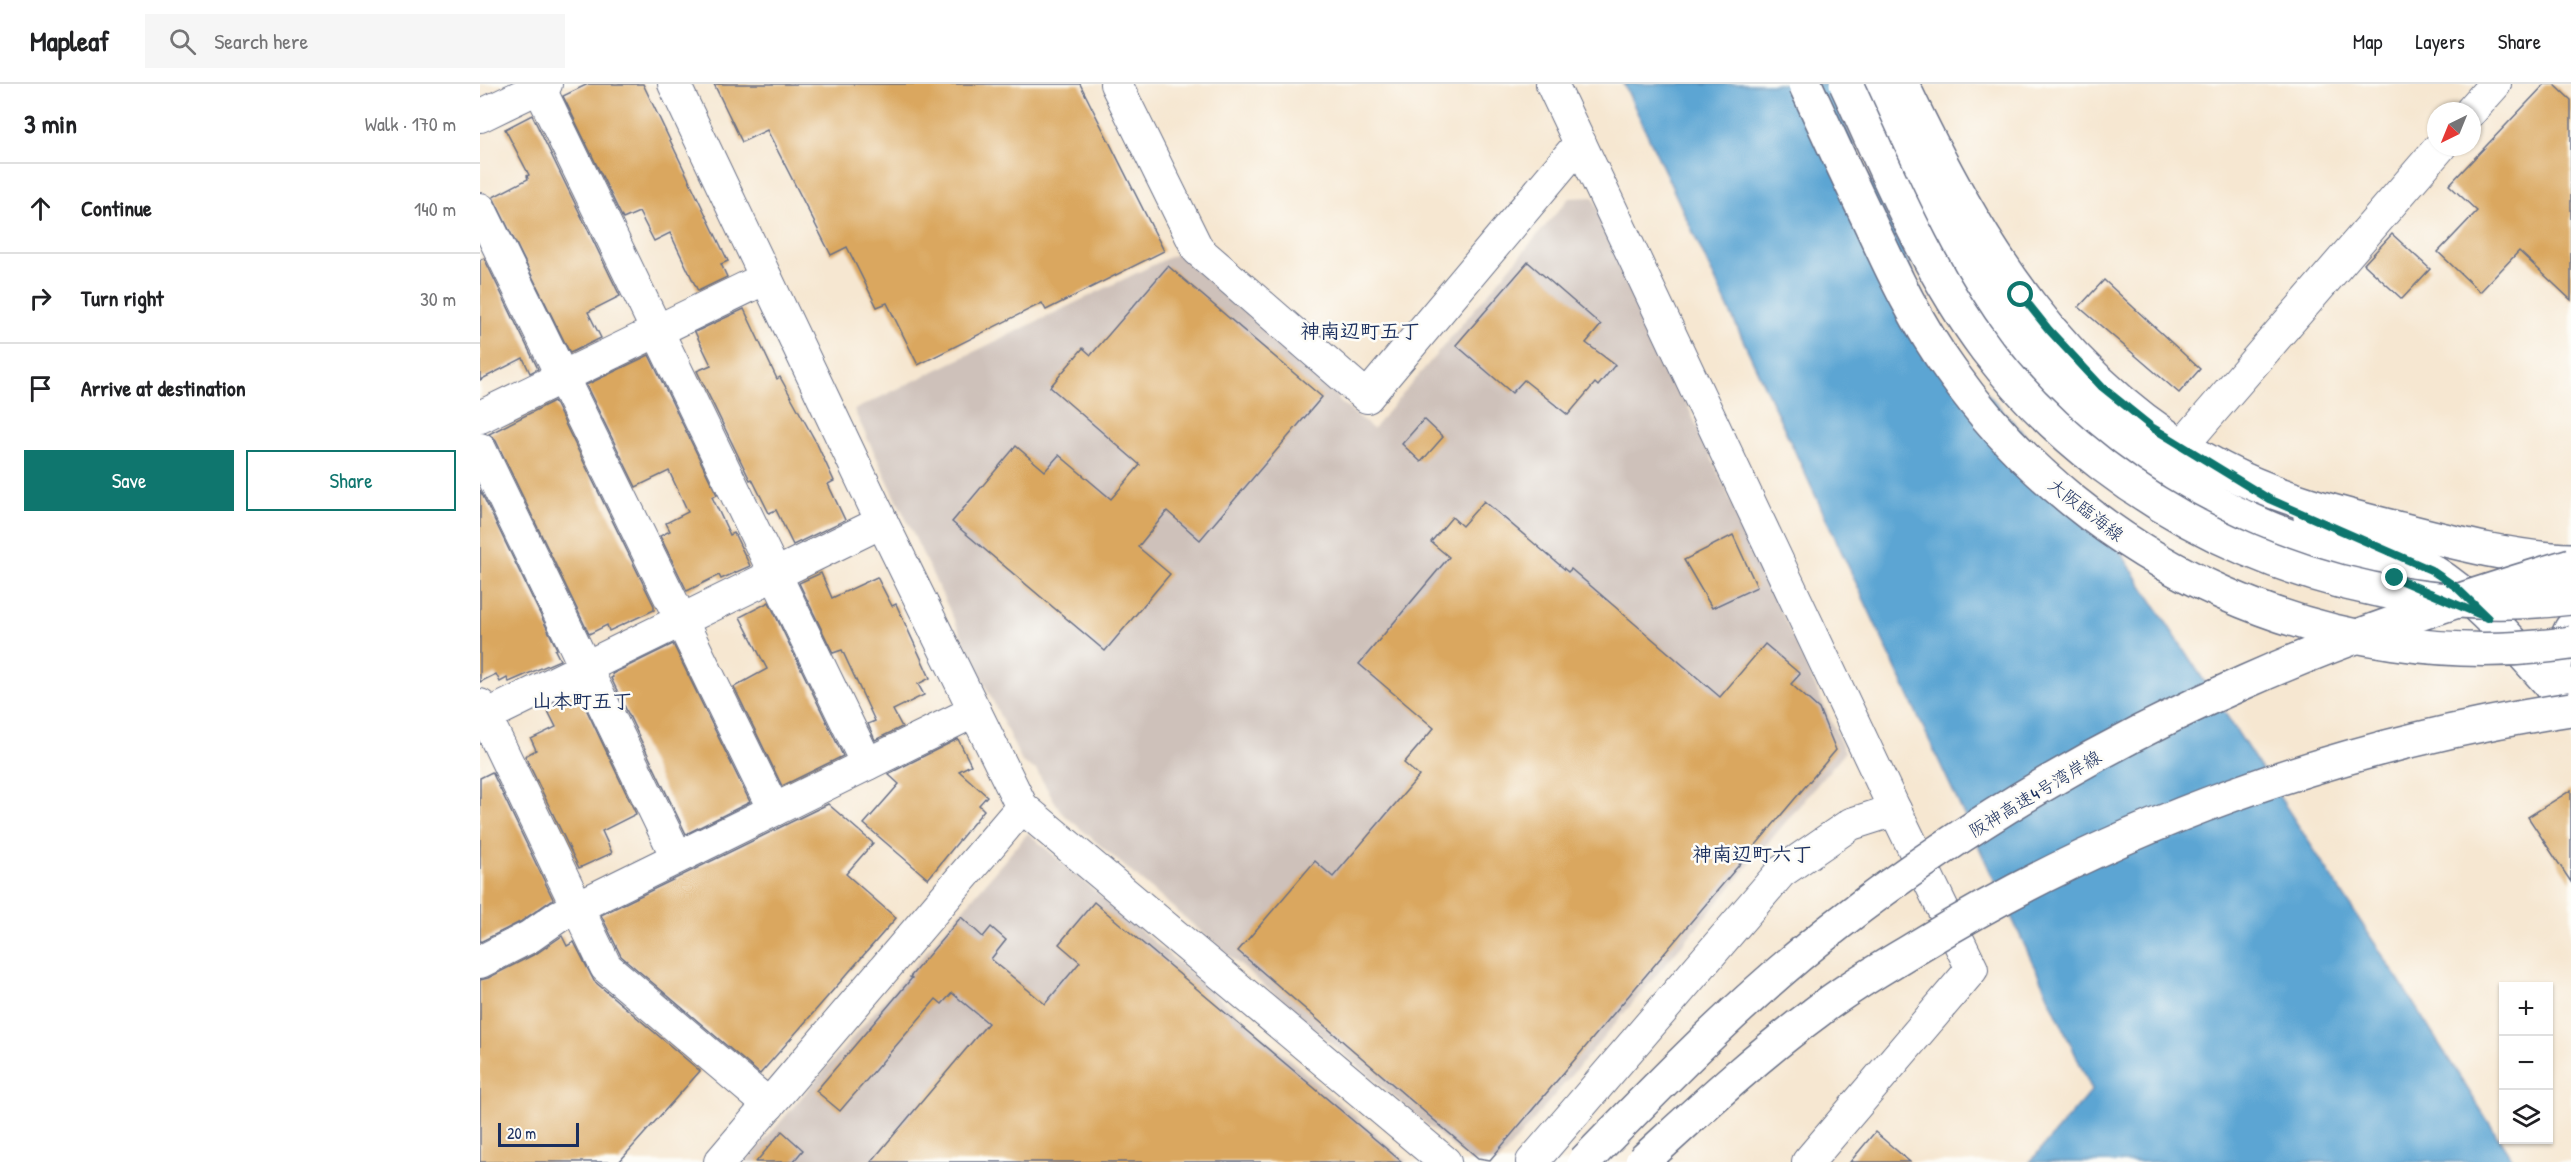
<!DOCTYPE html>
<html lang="en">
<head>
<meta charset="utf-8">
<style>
  :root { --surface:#fff; --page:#f6f6f6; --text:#202124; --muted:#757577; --line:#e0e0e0; --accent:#0f766e }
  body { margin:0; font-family:"Patrick Hand","Klee One",sans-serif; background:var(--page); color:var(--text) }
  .controls { position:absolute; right:18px; bottom:18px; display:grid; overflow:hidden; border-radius:0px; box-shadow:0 2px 4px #0004 }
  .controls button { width:54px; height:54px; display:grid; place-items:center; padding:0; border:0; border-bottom:2px solid var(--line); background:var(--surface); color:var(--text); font:30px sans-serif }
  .compass { position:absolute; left:1947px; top:18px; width:54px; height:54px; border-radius:50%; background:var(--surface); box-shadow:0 2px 4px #0004; rotate:223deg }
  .scale { position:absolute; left:18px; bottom:15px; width:81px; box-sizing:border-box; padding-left:6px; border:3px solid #1b2f5e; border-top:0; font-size:16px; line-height:21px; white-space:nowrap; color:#1b2f5e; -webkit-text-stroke:4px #fdfcf7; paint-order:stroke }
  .stop { position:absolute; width:18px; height:18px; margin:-14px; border:4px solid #0f766e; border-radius:50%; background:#fff }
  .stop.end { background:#0f766e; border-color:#fff; box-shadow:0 2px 6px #0008 }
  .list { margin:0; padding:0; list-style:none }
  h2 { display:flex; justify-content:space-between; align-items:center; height:78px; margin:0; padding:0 24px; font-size:26px }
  h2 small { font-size:20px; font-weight:400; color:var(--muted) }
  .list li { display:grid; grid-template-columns:39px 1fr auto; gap:18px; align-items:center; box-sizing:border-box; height:90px; padding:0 24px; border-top:2px solid var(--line) }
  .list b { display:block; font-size:22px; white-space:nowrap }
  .list em { font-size:20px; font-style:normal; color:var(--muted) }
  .actions { display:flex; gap:12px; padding:18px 24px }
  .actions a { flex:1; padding:14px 0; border:2px solid var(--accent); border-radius:0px; text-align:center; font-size:21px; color:var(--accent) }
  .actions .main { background:var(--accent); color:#fff }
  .icon { flex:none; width:33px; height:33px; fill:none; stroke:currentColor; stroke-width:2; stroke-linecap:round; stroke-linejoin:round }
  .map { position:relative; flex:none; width:2091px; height:1078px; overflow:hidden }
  header { display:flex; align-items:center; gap:36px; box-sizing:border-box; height:84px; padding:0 30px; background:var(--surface); border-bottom:2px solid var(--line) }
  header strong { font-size:28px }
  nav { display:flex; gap:33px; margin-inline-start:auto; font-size:21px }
  .search { width:420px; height:54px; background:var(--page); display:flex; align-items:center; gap:15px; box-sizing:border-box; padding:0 21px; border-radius:0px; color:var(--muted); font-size:22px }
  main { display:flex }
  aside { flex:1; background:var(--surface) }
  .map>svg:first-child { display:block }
  .industrial { fill:#cec1ba }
  .water { fill:#5ba5d3; stroke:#3b6a98; stroke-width:1.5 }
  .building { fill:#daa75f }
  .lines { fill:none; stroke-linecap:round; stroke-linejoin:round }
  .minor-casing { stroke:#686f86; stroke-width:34 }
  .tertiary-casing { stroke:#686f86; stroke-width:36 }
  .primary-casing { stroke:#686f86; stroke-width:36 }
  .minor { stroke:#fff; stroke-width:32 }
  .tertiary { stroke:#fff; stroke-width:33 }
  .primary { stroke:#fff; stroke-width:33 }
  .primary-bridge-casing { stroke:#686f86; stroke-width:36; stroke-linecap:butt }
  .motorway-bridge-casing { stroke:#686f86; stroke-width:36; stroke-linecap:butt }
  .primary-bridge { stroke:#fff; stroke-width:33 }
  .motorway-bridge { stroke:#fff; stroke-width:33 }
  .route { stroke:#0f766e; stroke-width:8 }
  .labels { text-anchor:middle; stroke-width:5; stroke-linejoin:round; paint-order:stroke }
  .street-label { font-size:18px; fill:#1b2f5e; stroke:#fdfcf7 }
  .neighbourhood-label { font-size:20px; font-weight:bold; fill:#1b2f5e; stroke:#fdfcf7 }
</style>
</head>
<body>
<header>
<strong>Mapleaf</strong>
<div class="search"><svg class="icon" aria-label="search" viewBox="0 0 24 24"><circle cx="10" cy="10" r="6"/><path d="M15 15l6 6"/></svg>Search here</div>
<nav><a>Map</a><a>Layers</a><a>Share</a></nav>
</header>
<main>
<aside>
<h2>3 min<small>Walk · 170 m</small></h2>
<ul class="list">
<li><svg class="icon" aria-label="ahead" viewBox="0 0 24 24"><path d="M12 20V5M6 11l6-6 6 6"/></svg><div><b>Continue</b></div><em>140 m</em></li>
<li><svg class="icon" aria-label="right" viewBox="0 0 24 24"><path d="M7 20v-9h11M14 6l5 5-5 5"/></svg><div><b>Turn right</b></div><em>30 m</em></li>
<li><svg class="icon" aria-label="arrive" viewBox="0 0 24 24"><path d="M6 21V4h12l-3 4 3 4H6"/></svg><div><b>Arrive at destination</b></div></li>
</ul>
<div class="actions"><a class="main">Save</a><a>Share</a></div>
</aside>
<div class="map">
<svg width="2091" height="1078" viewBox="0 0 2091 1078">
  <rect width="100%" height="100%" fill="#fdfcf7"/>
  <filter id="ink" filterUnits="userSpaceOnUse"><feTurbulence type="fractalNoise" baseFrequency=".0167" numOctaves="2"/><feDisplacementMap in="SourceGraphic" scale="12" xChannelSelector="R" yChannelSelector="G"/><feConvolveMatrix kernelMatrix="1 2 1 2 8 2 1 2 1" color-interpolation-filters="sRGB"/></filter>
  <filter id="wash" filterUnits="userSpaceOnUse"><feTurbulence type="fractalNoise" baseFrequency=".008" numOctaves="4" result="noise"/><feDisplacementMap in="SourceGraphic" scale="24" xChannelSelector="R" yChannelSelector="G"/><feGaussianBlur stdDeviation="1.35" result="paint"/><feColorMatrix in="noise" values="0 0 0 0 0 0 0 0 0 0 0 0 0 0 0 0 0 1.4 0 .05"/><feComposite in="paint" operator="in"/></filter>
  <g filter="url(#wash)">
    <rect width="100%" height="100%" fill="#f6e7d1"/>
    <g class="industrial">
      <path d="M 1113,113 L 1365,668 L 1018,1078 L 991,1078 L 581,728 L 556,686 L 542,678 L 374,326 L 704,166 L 856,298 L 859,317 L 893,345 L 1089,114 Z"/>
      <path d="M 548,749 L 928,1078 L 266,1078 Z"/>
    </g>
    <path class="water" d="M 1144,0 L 1346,0 L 1452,230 L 1486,286 L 1613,426 L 1914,889 L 2034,1078 L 1550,1078 L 1612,1006 Z"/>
    <g id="blocks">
      <g class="building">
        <path d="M 108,0 L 163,0 L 248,177 L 241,180 L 247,193 L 218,207 L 190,149 L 174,157 L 159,128 L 143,135 L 83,12 Z"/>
        <path d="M 234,0 L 600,0 L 684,167 L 566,226 L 562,219 L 438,281 L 407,219 L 397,223 L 367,163 L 351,171 L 287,46 L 262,58 Z"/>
        <path d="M 2065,0 L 2074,0 L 2091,16 L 2091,216 L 2039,167 L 2000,208 L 1958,168 L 1997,127 L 1969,101 Z"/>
        <path d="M 52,31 L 140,212 L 108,228 L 121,254 L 90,269 L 13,113 L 48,95 L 47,92 L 49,91 L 25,45 Z"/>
        <path d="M 1912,150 L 1950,185 L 1922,215 L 1884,180 Z"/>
        <path d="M 4,174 L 58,285 L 50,289 L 43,274 L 0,296 L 0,176 Z"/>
        <path d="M 1048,178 L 1121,241 L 1106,259 L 1135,281 L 1118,302 L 1115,299 L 1088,331 L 1044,296 L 1032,309 L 976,261 Z"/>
        <path d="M 688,182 L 842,313 L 720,456 L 687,427 L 658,463 L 690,490 L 625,567 L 472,438 L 536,362 L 565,387 L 579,371 L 631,415 L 660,381 L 570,303 L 603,264 L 611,271 Z"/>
        <path d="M 1624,196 L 1720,285 L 1699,309 L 1599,223 Z"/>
        <path d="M 264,225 L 297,295 L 300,293 L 337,360 L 354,397 L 348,400 L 365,436 L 313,461 L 296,426 L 289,429 L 272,395 L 270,396 L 217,287 L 231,281 L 215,248 Z"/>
        <path d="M 169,271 L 237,411 L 232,413 L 250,451 L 254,449 L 270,482 L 241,495 L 239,491 L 207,507 L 180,452 L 190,447 L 186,439 L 208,428 L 189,387 L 156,403 L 106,301 Z"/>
        <path d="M 74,317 L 174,522 L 174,526 L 129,547 L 127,541 L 109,550 L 16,357 L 9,350 Z"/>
        <path d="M 944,335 L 963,353 L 941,378 L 922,360 Z"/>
        <path d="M 0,406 L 77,565 L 75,566 L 80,576 L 29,598 L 27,594 L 20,598 L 16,590 L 0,598 Z"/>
        <path d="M 1004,417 L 1088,488 L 1091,485 L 1240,613 L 1285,560 L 1320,590 L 1311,600 L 1339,625 L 1356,666 L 1010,1076 L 998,1074 L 758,867 L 835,777 L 853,793 L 939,692 L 924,679 L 954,644 L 879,580 L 969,473 L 951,458 L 972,433 L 982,442 Z"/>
        <path d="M 1253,451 L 1277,503 L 1232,524 L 1204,476 Z"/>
        <path d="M 341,489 L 352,514 L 397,493 L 412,522 L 416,520 L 450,594 L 438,600 L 444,611 L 413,626 L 422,643 L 395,656 L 388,640 L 395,637 L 362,566 L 353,569 L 319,499 Z"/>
        <path d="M 289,518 L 363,672 L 302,702 L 254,603 L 287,585 L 260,533 Z"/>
        <path d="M 193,560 L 270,718 L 206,750 L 131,594 L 133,593 L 132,590 Z"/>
        <path d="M 95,609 L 96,612 L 99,610 L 156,730 L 122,747 L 132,769 L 99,784 L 45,672 L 56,666 L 51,655 L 76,643 L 66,623 Z"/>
        <path d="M 478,655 L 491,681 L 479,687 L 507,712 L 499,721 L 504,726 L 448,795 L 384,740 L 419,700 L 408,690 Z"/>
        <path d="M 12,688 L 73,815 L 40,838 L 0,858 L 0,694 Z"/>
        <path d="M 2091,706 L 2091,798 L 2048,733 Z"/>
        <path d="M 348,720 L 393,759 L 366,790 L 416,834 L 280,990 L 141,872 L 121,831 Z"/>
        <path d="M 614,818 L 922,1078 L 391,1078 L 508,939 L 472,909 L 462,920 L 456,915 L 360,1027 L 336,1007 L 432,894 L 430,893 L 481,833 L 503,853 L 511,843 L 526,856 L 511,875 L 565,920 L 600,878 L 579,860 Z"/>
        <path d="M 82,852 L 87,862 L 94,858 L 114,897 L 220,987 L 139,1078 L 0,1078 L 0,896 L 8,894 L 57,869 Z"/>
        <path d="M 302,1047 L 323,1066 L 313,1078 L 276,1078 Z"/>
        <path d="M 1395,1048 L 1430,1078 L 1370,1078 Z"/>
      </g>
    </g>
  </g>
  <g filter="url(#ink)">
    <use href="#blocks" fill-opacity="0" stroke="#686f86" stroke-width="1.5"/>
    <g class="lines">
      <defs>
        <g id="minor">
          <path d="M 194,0 L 402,438 L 542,723 L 965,1078"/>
          <path d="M 636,0 L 718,166 L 887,313 L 1100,59"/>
          <path d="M 59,3 L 387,680"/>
          <path d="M 1991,27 L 2015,0"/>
          <path d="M 0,32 L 66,0"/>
          <path d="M 0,125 L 294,726"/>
          <path d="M 0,333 L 286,194"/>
          <path d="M 1702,362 L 1960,63"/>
          <path d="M 0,365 L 197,773"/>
          <path d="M 0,621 L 126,883 L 289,1021"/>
          <path d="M 0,635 L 402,438"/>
          <path d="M 0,878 L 49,853 L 79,832 L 495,627"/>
          <path d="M 240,1078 L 542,723"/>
          <path d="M 1052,1078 L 1301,788 L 1371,740 L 1415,726 L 1072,0"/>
          <path d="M 1328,1078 L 1492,885 L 1415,726"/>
        </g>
        <path id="tertiary" d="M 1830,433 C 1870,449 1915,464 1952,487 C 2004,519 2047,577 2090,621"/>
        <g id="primary">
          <path d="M 1390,0 C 1424,72 1461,145 1505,211 C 1564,299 1648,370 1741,421 C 1782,444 1827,458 1871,475 C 1896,485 1921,497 1946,507"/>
          <path d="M 1422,0 C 1497,158 1582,302 1742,385 C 1796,413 1855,429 1913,443 C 1968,457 2035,475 2091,476"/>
          <path d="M 2091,545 L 2076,576 L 2073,604 L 2091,601"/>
        </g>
      </defs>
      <use href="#minor" class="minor-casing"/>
      <use href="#tertiary" class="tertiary-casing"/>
      <use href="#primary" class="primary-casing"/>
      <use href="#minor" class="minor"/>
      <use href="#tertiary" class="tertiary"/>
      <use href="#primary" class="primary"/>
      <defs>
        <g id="primary-bridge">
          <path d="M 1325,0 C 1346,46 1367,91 1389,137 C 1413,189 1437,240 1471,287 C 1609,482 1853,594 2091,559"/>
          <path d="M 1366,0 C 1408,90 1446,185 1506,265 C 1640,440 1872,541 2091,514"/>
        </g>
        <g id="motorway-bridge">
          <path d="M 1104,1078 C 1184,996 1265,912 1357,841 C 1481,745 1621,661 1765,598 C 1870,551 1981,514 2091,481"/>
          <path d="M 1162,1078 C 1218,1027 1273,975 1334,930 C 1367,904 1404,883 1440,861 C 1639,739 1860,660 2091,625"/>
        </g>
      </defs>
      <use href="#primary-bridge" class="primary-bridge-casing"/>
      <use href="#motorway-bridge" class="motorway-bridge-casing"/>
      <use href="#primary-bridge" class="primary-bridge"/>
      <use href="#motorway-bridge" class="motorway-bridge"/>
    </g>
  </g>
  <g class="lines" filter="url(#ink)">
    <path class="route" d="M 1541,211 L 1569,246 L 1622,303 L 1673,344 L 1789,415 L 1951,486 L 1976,503 L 2008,534 L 1915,494"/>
  </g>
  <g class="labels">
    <g class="street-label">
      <text transform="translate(1606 426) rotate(38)" y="6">大阪臨海線</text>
      <text transform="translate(1555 710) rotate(-31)" y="6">阪神高速4号湾岸線</text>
    </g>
    <g class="neighbourhood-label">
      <text x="880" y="254">神南辺町五丁</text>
      <text x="102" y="624">山本町五丁</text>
      <text x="1272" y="777">神南辺町六丁</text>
    </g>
  </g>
</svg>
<div class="controls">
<button>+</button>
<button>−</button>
<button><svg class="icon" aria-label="layers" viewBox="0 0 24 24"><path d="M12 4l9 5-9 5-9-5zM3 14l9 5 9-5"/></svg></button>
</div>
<svg class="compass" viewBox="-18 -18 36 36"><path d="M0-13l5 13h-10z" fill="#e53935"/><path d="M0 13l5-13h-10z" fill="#757577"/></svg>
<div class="scale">20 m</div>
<div class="stop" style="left:1541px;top:211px"></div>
<div class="stop end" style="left:1915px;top:494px"></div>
</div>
</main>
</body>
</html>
